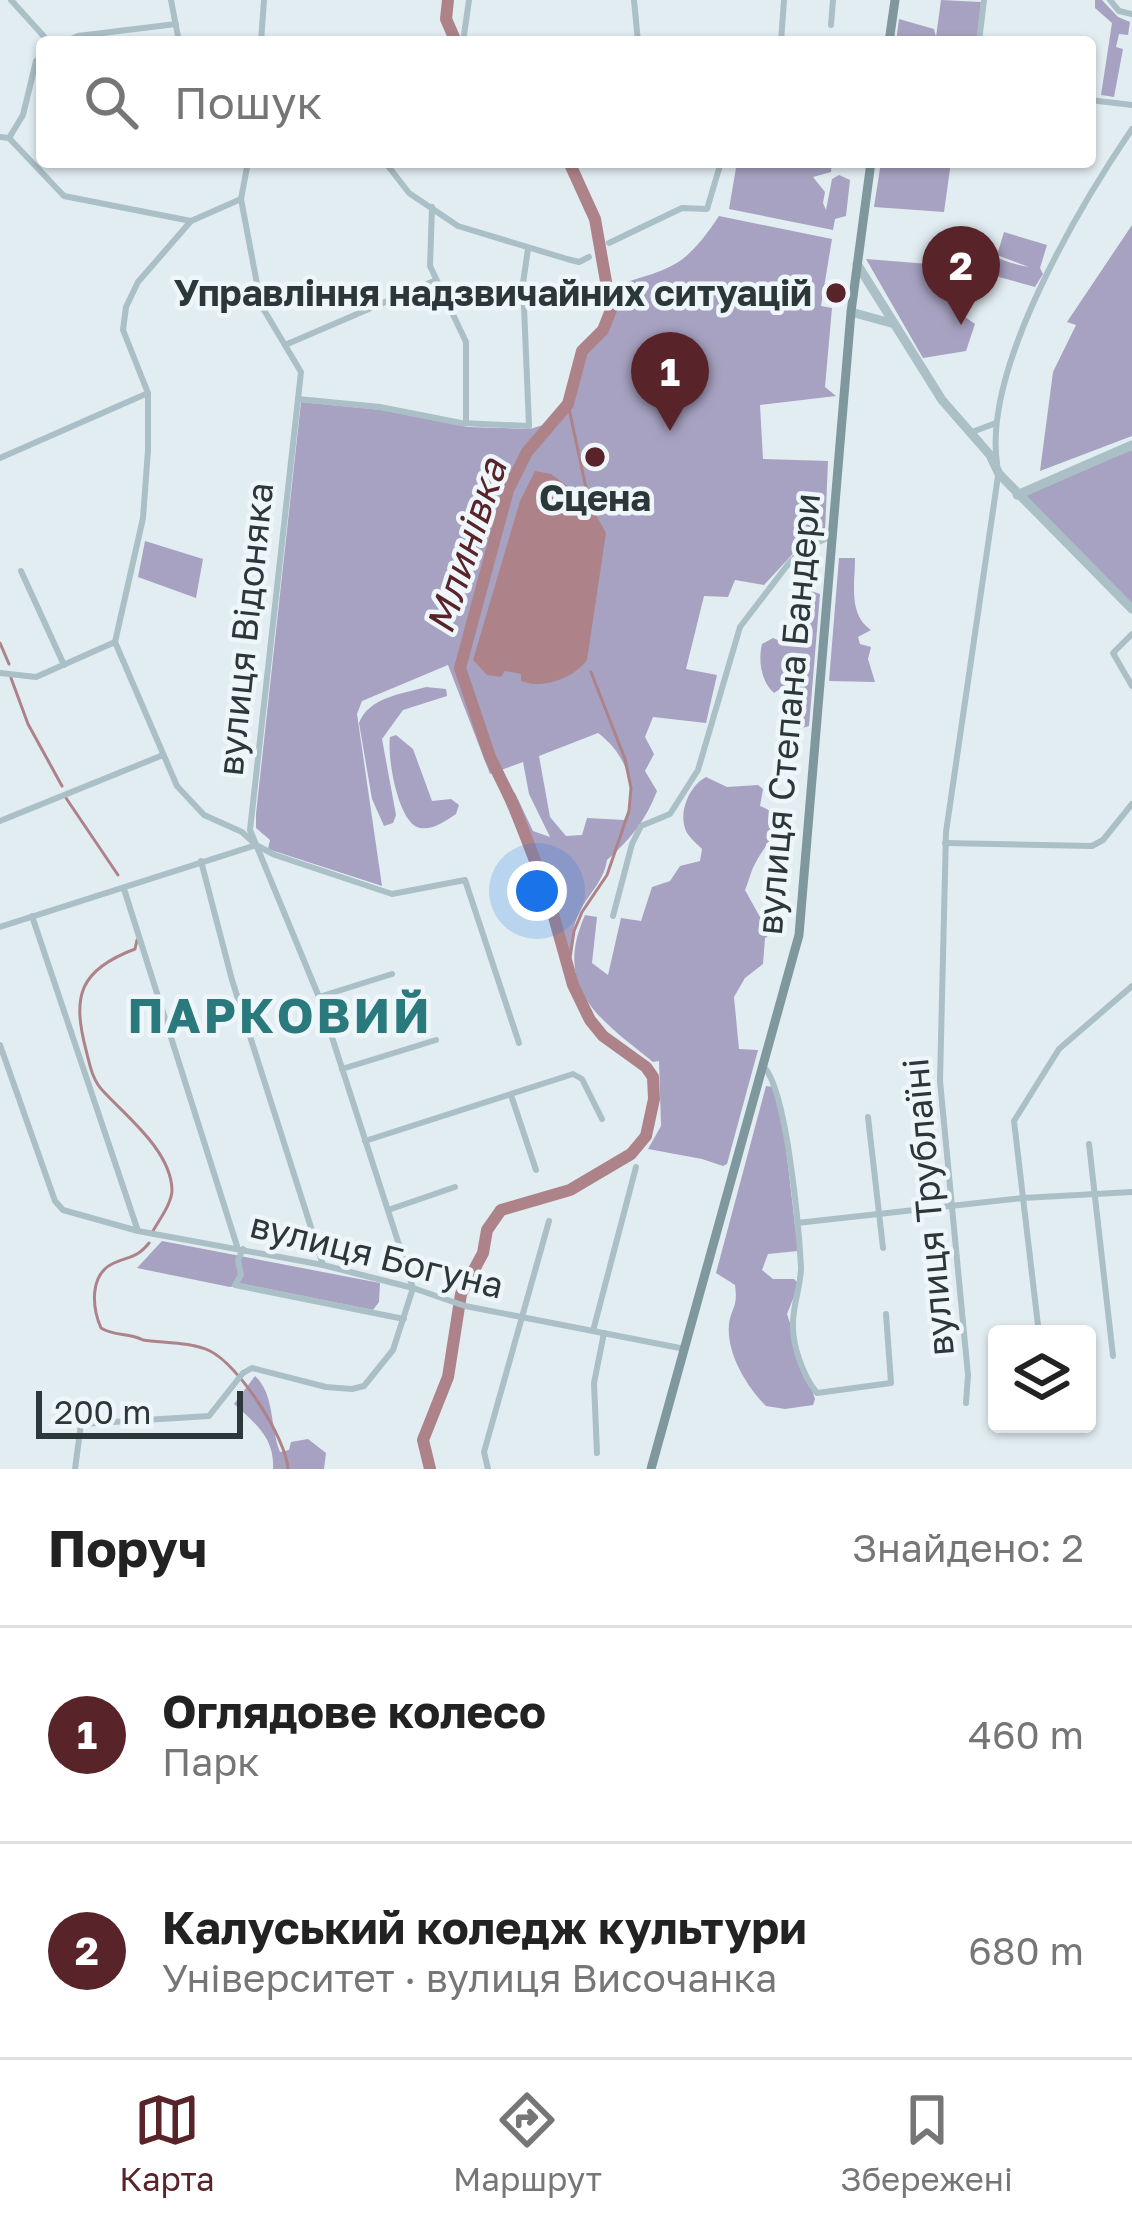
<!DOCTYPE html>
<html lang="uk">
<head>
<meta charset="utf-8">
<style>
  :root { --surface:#fff; --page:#f2f2f2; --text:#222; --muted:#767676; --line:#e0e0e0; --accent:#58242a }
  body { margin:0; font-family:"Golos Text",sans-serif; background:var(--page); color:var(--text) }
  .controls { position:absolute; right:36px; bottom:36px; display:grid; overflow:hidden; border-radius:12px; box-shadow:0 3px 9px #0004 }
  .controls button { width:108px; height:108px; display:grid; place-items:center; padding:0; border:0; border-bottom:3px solid var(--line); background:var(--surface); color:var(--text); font:60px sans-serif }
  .scale { position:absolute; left:36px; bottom:30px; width:207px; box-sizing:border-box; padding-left:12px; border:6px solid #2c3739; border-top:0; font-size:33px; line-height:42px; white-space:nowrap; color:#2c3739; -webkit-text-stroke:9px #eef6fa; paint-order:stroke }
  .you { position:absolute; left:537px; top:891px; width:42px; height:42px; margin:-30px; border:9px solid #fff; border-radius:50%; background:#1a73e8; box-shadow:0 0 0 18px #1a73e833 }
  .badge { display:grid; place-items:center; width:78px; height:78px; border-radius:50%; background:var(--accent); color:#fff; font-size:39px; font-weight:700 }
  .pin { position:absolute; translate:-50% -99px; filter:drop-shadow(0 3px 6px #0008) }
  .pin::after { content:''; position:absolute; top:63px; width:42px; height:36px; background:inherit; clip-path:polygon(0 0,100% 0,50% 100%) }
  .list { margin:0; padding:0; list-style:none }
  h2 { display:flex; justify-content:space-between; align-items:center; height:156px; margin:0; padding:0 48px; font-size:51px }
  h2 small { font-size:39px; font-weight:400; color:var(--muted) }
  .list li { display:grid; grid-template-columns:78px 1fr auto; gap:36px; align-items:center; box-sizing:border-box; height:216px; padding:0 48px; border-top:3px solid var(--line) }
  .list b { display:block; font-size:45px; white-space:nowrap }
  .list p { margin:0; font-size:39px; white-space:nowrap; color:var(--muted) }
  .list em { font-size:39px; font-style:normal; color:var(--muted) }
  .icon { flex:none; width:66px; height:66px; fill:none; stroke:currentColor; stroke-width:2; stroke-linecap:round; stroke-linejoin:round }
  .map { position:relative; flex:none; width:1132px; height:1469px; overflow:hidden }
  .search { position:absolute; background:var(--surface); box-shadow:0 3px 9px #0004; left:36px; right:36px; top:36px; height:132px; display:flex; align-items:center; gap:30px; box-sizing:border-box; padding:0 42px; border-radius:12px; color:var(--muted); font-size:45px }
  .sheet { height:588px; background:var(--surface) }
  nav { display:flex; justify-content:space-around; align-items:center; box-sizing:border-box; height:168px; border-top:3px solid var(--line); background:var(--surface); font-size:33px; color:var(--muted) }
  nav a { display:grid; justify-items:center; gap:6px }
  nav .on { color:var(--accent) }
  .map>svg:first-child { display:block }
  .green { fill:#a7a2c1; fill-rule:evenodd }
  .water { fill:#ad8389 }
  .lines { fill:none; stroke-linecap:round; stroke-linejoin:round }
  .stream { stroke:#ad8389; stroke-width:3 }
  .river { stroke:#ad8389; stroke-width:12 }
  .minor { stroke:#abbfc7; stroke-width:6 }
  .tertiary { stroke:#abbfc7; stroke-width:9 }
  .secondary { stroke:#7f989e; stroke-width:9 }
  .poi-dot { fill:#58242a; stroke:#eef6fa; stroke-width:4.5 }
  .labels { text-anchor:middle; stroke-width:9; stroke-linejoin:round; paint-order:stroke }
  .poi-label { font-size:36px; font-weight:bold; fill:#2c3739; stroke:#eef6fa; text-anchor:end }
  .street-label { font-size:36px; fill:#2c3739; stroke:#eef6fa }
  .water-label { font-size:39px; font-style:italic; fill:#58242a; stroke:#eef6fa }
  .district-label { font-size:48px; font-weight:bold; letter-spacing:3px; fill:#2a797c; stroke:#eef6fa }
</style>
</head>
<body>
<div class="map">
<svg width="1132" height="1469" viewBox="0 0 1132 1469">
  <rect width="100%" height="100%" fill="#e2edf2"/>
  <g class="green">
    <path d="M 941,0 L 981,2 L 977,42 L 896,42 L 899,19 L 934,29 L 936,37 Z"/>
    <path d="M 1095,0 L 1102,0 L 1118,17 L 1130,22 L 1128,35 L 1119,34 L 1116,47 L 1123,49 L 1114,97 L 1101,95 L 1112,23 L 1095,8 Z"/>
    <path d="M 737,162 L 832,162 L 831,172 L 813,177 L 825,192 L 823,203 L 826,210 L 832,179 L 839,175 L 850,180 L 846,216 L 835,219 L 833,230 L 729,209 Z"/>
    <path d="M 881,162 L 951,162 L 944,212 L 874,207 Z"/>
    <path d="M 719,216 L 832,239 L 821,306 L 832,308 L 825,387 L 836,396 L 760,405 L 763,459 L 828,461 L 825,532 L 801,545 L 764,585 L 735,580 L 728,597 L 704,596 L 686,669 L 717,675 L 706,723 L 653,717 L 645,737 L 654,754 L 645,771 L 657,791 C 646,820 630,840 607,860 C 604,881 589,893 580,911 C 572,927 571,942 570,959 L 559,933 L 553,898 L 543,893 L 501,792 L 510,789 L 515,793 L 533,831 L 550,837 L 529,794 L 523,762 L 490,774 L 448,665 L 362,701 L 357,714 L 382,886 L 268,849 L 270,840 L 256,828 L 256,814 L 301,402 L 382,410 L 468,427 L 530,429 L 546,424 L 574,397 L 585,353 L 610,324 L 619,284 C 675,268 686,265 719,216 ZM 598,733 C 624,752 641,789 624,820 L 587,818 L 582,835 L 566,836 L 550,817 L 539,756 Z"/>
    <path d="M 1132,225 L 1132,436 L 1040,471 L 1053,372 L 1076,325 L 1067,322 Z"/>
    <path d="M 1004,232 L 1047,245 L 1040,268 L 1043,274 L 1035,287 L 967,268 L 958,312 L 975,324 L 966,351 L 923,358 L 866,259 L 929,264 L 928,252 C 965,234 992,262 1029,267 L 997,255 Z"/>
    <path d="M 1132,450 L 1132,609 L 1017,495 Z"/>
    <path d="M 145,541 L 203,559 L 196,598 L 138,577 Z"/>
    <path d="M 839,558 L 855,558 C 855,584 848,614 871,630 L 858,637 L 860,644 L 871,647 L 868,659 L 875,682 L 829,681 Z"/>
    <path d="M 811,591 L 820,594 L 809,726 L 799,729 L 793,721 L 794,684 L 789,683 L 774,693 C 761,681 758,661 762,644 L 773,638 L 785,643 L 795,639 Z"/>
    <path d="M 426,687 L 446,689 L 447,696 L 403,710 L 382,739 L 396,815 L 393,823 L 384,826 L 372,799 L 359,723 C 369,697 402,694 426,687 Z"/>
    <path d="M 396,735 L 413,749 L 432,801 L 451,799 L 459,805 L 456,814 C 445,821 434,830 420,828 C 398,824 387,757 390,737 Z"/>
    <path d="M 706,777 L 727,787 L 758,785 L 763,789 L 760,806 C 794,819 766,842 756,862 C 751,870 749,881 745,890 L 770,935 L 765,938 L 763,964 L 745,978 L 734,997 L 739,1049 L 758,1050 L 727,1164 L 723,1166 L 702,1159 L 648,1149 L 661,1126 L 659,1061 L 653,1062 C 601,1020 552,989 585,915 L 597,917 L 592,963 L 608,975 L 621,918 L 641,921 L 652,887 L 670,881 L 680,866 L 700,861 L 702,849 C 697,844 691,839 687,833 C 677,814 689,786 706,777 Z"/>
    <path d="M 766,1086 L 775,1087 L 780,1097 L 798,1251 L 768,1254 L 762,1270 L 773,1279 L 794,1279 L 799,1284 L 787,1314 L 815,1399 L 813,1405 L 785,1409 L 766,1406 C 747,1387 726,1353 729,1324 C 732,1306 738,1308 735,1285 L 716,1273 Z"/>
    <path d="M 162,1241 L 380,1283 L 379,1302 L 373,1310 L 243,1284 L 230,1287 L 137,1268 Z"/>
    <path d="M 255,1376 C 275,1394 270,1428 280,1452 L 289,1450 L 291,1442 L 308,1439 L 326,1453 L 324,1469 L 273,1469 C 275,1438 255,1423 234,1404 Z"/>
  </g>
  <path class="water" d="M 535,471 L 551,474 L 589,502 L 606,533 L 587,660 C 574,678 542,690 521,681 L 521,674 L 505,671 L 501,677 L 487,675 L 473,660 L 520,501 Z"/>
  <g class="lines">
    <g class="stream">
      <path d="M 568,404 L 589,502"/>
      <path d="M 0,643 L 9,664"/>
      <path d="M 11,678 L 28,724 L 62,786"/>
      <path d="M 66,798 L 118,875"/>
      <path d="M 137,940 L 135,949 C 79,970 72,996 86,1050 C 90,1065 92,1080 104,1092 C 127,1117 171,1151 172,1190 C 172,1203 159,1220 153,1231"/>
      <path d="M 568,971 L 574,931 L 582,912 L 607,875 L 629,811 L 631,788 L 625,759 L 591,672"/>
      <path d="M 149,1243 C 137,1258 130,1256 114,1263 C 89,1274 92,1307 101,1328 C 115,1337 128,1332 143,1340 C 164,1343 191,1342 210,1351 C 239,1365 286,1438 288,1469"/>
    </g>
    <g class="river">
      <path d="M 448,0 L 446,19 L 456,42"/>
      <path d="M 430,1469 L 423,1440 L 448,1377 L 461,1294 L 483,1253 L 487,1230 L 501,1210 L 570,1190 L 631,1154 L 646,1136 L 654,1099 L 653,1077 L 646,1067 L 603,1036 L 590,1020 L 573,985 L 547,892 L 514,806 L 490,757 L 460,668 L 508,490 L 527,452 L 568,404 L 582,351 L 603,330 L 611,310 L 595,219 L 569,162"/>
    </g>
    <g class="minor">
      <path d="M 11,0 L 49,42"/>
      <path d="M 171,0 L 179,42"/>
      <path d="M 634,0 L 638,42"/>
      <path d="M 1110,0 L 1119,11 L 1132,14"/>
      <path d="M 831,25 L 833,0"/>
      <path d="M 65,42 L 78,36 L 176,24"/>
      <path d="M 261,42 L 264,0"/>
      <path d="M 463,42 L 469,0"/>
      <path d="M 781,42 L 784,0"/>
      <path d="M 979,42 L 984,0"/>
      <path d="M 1090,100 L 1132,105"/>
      <path d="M 0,137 L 9,138 L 64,196 L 191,221"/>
      <path d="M 9,138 L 23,115 L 36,61 L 42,57"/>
      <path d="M 248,162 L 241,199 L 261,305 L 301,372 L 250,830 L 319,997 L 413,1288"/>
      <path d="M 286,162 L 300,162"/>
      <path d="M 385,162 L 409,193 L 458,226 L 567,259 L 579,262 L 589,257"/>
      <path d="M 241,199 L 191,221 L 138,282 L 126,307 L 123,330 L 148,393 L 148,450 L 143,518 L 115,642 L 177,786 L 204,815 L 242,832 L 256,845 L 275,855 L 392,894 L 465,880 L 519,1043"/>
      <path d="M 432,207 L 430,266 L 466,342 L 466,423"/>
      <path d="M 609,243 L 682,208 L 707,209 L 721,162"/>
      <path d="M 285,345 L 434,281"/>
      <path d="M 298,399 L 380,407 L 461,423 L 529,426 L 523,283 L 528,249"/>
      <path d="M 972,432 L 996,423"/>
      <path d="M 0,458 L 148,393"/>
      <path d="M 997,463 C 983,368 1079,207 1132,129"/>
      <path d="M 21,571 L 64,665"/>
      <path d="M 1132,634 L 1113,653 L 1132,686"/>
      <path d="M 0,673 L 36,677 L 115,642"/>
      <path d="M 0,821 L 163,755"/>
      <path d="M 945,843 L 1092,846 L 1103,840 L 1132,804"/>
      <path d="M 201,861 L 232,980 L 323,1265"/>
      <path d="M 124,889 L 237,1246"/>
      <path d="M 32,916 L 138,1231"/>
      <path d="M 613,916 L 632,844 L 641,826 L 670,814 L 698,770 L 740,627 L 789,563 L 804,549 L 831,536"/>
      <path d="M 0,927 L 256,845"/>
      <path d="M 319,997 L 392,974"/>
      <path d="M 0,1045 L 55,1201 L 63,1210 L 138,1231 L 323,1265 L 413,1288 L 465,1306 L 685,1349"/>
      <path d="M 763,1066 C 787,1088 799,1230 801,1267 C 801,1286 793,1304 793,1323 C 792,1345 803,1376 817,1393 L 891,1383 L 886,1314"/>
      <path d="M 342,1069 L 436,1040"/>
      <path d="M 511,1095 L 536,1170"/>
      <path d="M 868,1117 L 883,1248"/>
      <path d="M 365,1141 L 573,1074 L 582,1079 L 602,1119"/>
      <path d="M 1089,1144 L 1113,1356"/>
      <path d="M 388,1210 L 455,1187"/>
      <path d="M 797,1223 L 1023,1198 L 1132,1192"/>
      <path d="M 243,1249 L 238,1260 L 241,1275 L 235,1285 L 404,1319"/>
      <path d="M 593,1331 L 636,1167"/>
      <path d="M 1039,1334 L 1014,1121 L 1059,1049 L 1132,986"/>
      <path d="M 966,1403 L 968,1375 L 940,1081 L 946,832 L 998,476"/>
      <path d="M 597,1453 L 594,1383 L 604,1333"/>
      <path d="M 75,1469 L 81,1424 L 209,1416 L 243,1373 L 252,1368 L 326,1387 L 352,1389 L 364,1386 L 393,1350 L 413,1288"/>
      <path d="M 488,1469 L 484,1452 L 549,1221"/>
    </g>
    <g class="tertiary">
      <path d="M 857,264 L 942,400 L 990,455 L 999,474 L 1132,609"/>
      <path d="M 851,312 L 891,323"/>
      <path d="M 1017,495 L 1132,445"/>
    </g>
    <g class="secondary">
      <path d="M 889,42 L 895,0"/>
      <path d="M 651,1469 L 799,935 L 851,312 L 871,162"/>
    </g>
  </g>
  <g class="poi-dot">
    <circle cx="836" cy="293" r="12"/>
    <circle cx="595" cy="457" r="12"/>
  </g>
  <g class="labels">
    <g class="poi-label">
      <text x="812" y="306">Управління надзвичайних ситуацій</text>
      <text x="595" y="511" text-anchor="middle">Сцена</text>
    </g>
    <g class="street-label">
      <text transform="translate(245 629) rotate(-84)" y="13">вулиця Відоняка</text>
      <text transform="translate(788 714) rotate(-85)" y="13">вулиця Степана Бандери</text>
      <text transform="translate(928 1207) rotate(-95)" y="13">вулиця Трублаїні</text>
      <text transform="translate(377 1255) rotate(14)" y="13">вулиця Богуна</text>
    </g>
    <g class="water-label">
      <text transform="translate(466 546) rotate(-72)" y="14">Млинівка</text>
    </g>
    <g class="district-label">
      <text x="280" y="1033">ПАРКОВИЙ</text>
    </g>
  </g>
</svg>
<div class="controls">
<button><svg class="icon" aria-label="layers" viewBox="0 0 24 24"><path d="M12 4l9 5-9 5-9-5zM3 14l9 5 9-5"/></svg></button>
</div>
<div class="scale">200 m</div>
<div class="you"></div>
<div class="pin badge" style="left:670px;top:431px">1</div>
<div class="pin badge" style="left:961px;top:325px">2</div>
<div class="search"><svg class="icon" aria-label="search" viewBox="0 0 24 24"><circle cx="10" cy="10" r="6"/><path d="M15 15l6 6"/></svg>Пошук</div>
</div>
<section class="sheet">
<h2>Поруч<small>Знайдено: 2</small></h2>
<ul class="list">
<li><span class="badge">1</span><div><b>Оглядове колесо</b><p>Парк</p></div><em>460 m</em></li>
<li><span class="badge">2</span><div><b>Калуський коледж культури</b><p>Університет · вулиця Височанка</p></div><em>680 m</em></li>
</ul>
</section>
<nav>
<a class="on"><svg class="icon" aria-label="map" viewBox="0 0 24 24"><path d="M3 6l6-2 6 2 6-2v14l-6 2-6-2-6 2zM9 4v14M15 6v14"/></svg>Карта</a>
<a><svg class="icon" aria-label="directions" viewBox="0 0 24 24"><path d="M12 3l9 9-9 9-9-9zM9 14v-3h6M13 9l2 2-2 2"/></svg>Маршрут</a>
<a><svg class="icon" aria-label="saved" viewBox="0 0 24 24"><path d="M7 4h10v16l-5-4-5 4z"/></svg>Збережені</a>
</nav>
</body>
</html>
